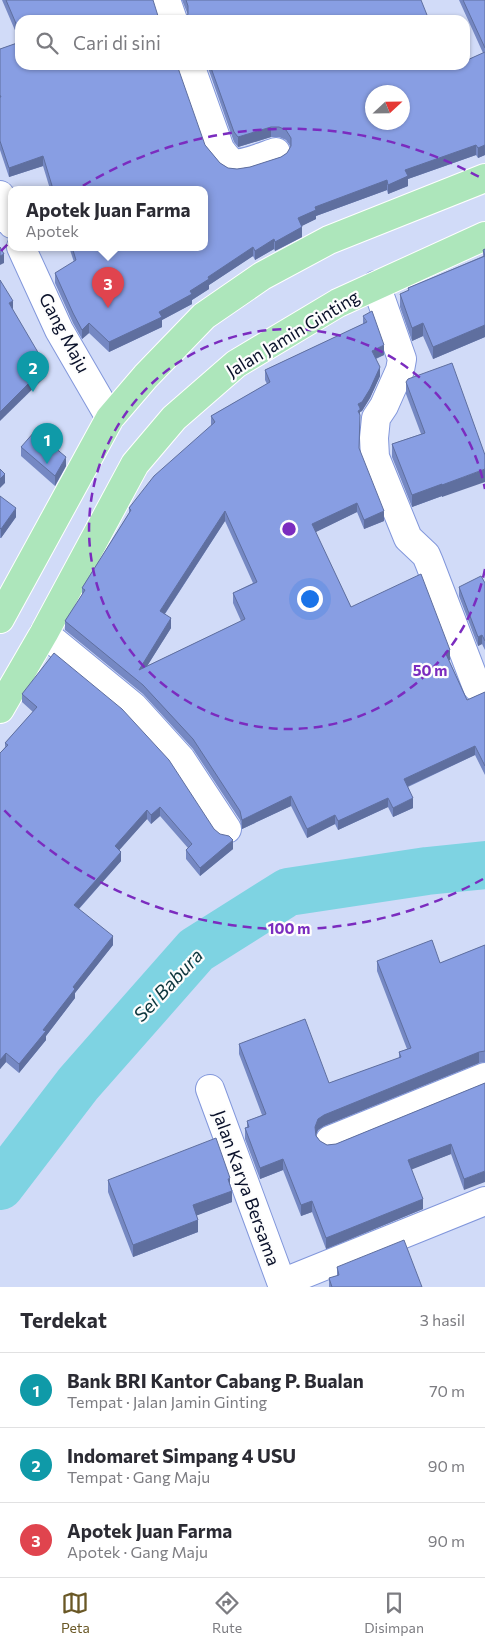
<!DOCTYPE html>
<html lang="id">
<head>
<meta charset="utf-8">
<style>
  :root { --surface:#fff; --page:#f7f7f7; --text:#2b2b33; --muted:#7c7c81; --line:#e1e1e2; --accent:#6a5826 }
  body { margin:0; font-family:Commissioner,sans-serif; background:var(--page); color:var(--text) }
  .compass { position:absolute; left:365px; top:85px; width:45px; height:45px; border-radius:50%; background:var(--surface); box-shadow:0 1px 4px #0004; rotate:68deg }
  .you { position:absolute; left:309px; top:598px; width:18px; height:18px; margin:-12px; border:4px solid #fff; border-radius:50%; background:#1a73e8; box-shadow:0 0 0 8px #1a73e833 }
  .badge { display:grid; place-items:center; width:32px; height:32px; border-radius:50%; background:var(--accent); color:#fff; font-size:16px; font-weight:700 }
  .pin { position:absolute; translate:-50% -41px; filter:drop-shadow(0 1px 2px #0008) }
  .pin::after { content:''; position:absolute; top:26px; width:18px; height:15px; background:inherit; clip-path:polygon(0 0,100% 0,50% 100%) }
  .popup { position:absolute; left:8px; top:186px; width:200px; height:65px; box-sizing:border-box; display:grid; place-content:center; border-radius:10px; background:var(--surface); filter:drop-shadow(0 1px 4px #0005); font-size:16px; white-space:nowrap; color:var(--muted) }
  .popup b { font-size:19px; color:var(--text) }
  .popup::after { content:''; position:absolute; left:50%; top:100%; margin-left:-10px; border:10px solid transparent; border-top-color:var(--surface) }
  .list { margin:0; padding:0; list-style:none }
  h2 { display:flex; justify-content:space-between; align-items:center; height:65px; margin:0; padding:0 20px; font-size:21px }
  h2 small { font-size:16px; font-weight:400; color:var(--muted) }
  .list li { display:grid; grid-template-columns:32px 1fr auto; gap:15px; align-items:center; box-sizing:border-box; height:75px; padding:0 20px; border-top:1px solid var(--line) }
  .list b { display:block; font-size:19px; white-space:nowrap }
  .list p { margin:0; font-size:16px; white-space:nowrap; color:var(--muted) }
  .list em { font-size:16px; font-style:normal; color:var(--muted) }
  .icon { flex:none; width:28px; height:28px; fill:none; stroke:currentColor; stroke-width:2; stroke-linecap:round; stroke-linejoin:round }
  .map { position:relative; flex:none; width:485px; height:1287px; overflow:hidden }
  .search { position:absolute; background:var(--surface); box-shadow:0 1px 4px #0004; left:15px; right:15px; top:15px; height:55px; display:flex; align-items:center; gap:12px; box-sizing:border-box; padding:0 18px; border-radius:15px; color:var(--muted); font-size:19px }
  .sheet { height:290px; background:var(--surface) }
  nav { display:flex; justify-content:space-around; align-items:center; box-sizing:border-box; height:70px; border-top:1px solid var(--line); background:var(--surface); font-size:14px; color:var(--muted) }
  nav a { display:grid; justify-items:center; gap:2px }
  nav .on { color:var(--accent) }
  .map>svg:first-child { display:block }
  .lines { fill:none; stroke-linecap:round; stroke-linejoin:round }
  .river { stroke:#7ed3e2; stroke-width:48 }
  .minor-casing { stroke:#8297db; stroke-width:30 }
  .major-casing { stroke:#fff; stroke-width:30 }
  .minor { stroke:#fff; stroke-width:28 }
  .major { stroke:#ade6bb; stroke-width:28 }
  .wall { fill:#7588c3; fill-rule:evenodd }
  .shaded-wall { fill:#5f6f9f }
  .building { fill:#889ee3; stroke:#5f6f9f; fill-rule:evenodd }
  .ring { fill:none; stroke:#7b2cbf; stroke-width:2.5; stroke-dasharray:9 6 }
  .labels { text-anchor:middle; stroke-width:4.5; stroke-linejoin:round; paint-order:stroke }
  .street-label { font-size:18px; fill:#0a112a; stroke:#fdfdfd }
  .water-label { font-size:19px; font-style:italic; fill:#0c363d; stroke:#fdfdfd }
  .centre { fill:#7b2cbf; stroke:#fdfdfd; stroke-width:2.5 }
  .ring-label { font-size:15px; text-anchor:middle; font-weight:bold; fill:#7b2cbf; stroke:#fdfdfd; stroke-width:4.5; stroke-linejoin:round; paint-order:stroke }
</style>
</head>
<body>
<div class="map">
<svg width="485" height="1287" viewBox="0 0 485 1287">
  <rect width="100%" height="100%" fill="#d1dbf8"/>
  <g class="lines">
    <path class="river" d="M 0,1186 L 78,1084 L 196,950 L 288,892 L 427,871 L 485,865"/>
    <defs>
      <g id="minor">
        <path d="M 166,0 L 173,20"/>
        <path d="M 190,65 L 220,149 C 223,153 227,159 232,162 C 241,166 266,155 276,152"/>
        <path d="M 0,195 L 12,224"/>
        <path d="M 21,247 L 59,330 L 110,418"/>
        <path d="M 376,285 L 402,359 L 400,370 L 384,406 L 376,418 L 374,438 L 375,457 L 408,538 L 426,555 L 429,562 L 477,687"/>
        <path d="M 44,633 L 133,706 L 181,759 L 227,829"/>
        <path d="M 210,1089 L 283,1287"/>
        <path d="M 330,1140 L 485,1077"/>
        <path d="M 282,1283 L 485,1201"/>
      </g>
      <g id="major">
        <path d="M 0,619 L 110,418 L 146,376 L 204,316 L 262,276 L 329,240 L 485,178"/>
        <path d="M 0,709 L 44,633 L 135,464 L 174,418 L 236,364 L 338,303 L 485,236"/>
      </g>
    </defs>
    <use href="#minor" class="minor-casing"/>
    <use href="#major" class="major-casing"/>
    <use href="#minor" class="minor"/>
    <use href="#major" class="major"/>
  </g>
  <g class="wall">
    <path d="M 2,0 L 153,0 L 20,20 L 20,65 L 205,145 L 220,163 L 228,168 L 237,169 L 250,167 L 281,157 L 287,153 L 291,147 L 286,140 L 279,137 L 271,137 L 238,147 L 234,142 L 207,65 L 447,65 L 449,68 L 483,53 L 459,0 L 485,0 L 485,155 L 478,158 L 476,155 L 408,179 L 408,186 L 388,194 L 387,190 L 316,216 L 316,219 L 301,226 L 302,237 L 275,251 L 274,249 L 255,260 L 253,256 L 209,285 L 209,289 L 192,300 L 192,304 L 162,320 L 162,327 L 109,352 L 89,333 L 82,339 L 73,323 L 55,283 L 55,273 L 74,262 L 69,247 L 204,247 L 204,189 L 50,189 L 43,166 L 9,177 L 0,150 L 0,49 L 20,42 Z"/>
    <path d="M 182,0 L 421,0 L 188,15 Z"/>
    <path d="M 485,249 L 485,337 L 433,359 L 423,336 L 412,341 L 400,307 L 400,294 L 408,291 L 408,288 L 483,256 L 483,250 Z"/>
    <path d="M 363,316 L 384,355 L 376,359 L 380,376 L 370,398 L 362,411 L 360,412 L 359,449 L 384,521 L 364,529 L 357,512 L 315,532 L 351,607 L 450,660 L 449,660 L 467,700 L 485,692 L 485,775 L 475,755 L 408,787 L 413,808 L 393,817 L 388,807 L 338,830 L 335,824 L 307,838 L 291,806 L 242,829 L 240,820 L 193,749 L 143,694 L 65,630 L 65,621 L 82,595 L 82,588 L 129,513 L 129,508 L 211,426 L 211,416 L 267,384 L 265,380 L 265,370 L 363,324 ZM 225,521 L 253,583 L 233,593 L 233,603 L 241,621 L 147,666 L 171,628 L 165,614 Z"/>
    <path d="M 406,382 L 485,455 L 442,497 L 442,496 L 412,507 L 392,457 L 392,444 L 421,434 L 406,394 Z"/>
    <path d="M 21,447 L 66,466 L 55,486 L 21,456 Z"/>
    <path d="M 0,496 L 16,517 L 1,538 L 0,538 Z"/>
    <path d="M 485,583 L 485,650 L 482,644 L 478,646 L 459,596 L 459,587 Z"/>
    <path d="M 22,694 L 214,829 L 233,849 L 200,876 L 186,859 L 186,850 L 188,848 L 160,816 L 151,824 L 147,819 L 119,850 L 121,861 L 79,909 L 113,945 L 75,993 L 75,998 L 46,1036 L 46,1040 L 19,1073 L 6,1062 L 0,1069 L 0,753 L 5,747 L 5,743 L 33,712 L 22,702 Z"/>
    <path d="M 485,945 L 485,1062 L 479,1063 L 324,1126 L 318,1130 L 316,1135 L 320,1141 L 327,1145 L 336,1144 L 485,1083 L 464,1190 L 451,1154 L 411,1169 L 423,1209 L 326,1249 L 312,1212 L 301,1216 L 283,1170 L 260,1179 L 245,1139 L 245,1128 L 247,1127 L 247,1121 L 262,1115 L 239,1054 L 239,1044 L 329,1083 L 399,1058 L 399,1052 L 407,1049 L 377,971 L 377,961 L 440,963 Z"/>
    <path d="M 108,1180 L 230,1187 L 232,1202 L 197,1215 L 198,1232 L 133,1257 L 108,1192 Z"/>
    <path d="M 337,1267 L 422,1287 L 329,1287 L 329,1278 L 337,1276 Z"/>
  </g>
  <g class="shaded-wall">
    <path d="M 271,127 L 271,137 L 238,147 L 238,137 Z"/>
    <path d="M 476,145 L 476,155 L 408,179 L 408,186 L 388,194 L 388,185 L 405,170 Z"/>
    <path d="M 485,145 L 485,155 L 478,158 L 478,148 Z"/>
    <path d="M 43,156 L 43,166 L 9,177 L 9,168 Z"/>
    <path d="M 387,180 L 387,190 L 316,216 L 316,219 L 298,228 L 298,218 L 315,207 Z"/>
    <path d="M 302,227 L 302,237 L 275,251 L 275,242 Z"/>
    <path d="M 274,239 L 274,249 L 255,260 L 255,251 Z"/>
    <path d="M 253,247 L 253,256 L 209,285 L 209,289 L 192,300 L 192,304 L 162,320 L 162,327 L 109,352 L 109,342 L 159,312 L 208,277 Z"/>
    <path d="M 4,254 L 4,263 L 0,265 L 0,256 Z"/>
    <path d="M 13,301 L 13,310 L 9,303 Z"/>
    <path d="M 89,323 L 89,333 L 82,339 L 82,330 Z"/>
    <path d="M 423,323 L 423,336 L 412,341 L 412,328 Z"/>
    <path d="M 485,325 L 485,337 L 433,359 L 433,347 Z"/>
    <path d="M 384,345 L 384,355 L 372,360 L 372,351 Z"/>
    <path d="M 46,366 L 46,376 L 0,421 L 0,412 Z"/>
    <path d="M 380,367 L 380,376 L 370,398 L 362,411 L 360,412 L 360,419 L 358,421 L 358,404 Z"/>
    <path d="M 66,457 L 66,466 L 55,486 L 55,476 Z"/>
    <path d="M 485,469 L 485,482 L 442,497 L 442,485 Z"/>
    <path d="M 5,474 L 5,483 L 0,488 L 0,479 Z"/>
    <path d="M 442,484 L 442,496 L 412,507 L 412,495 Z"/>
    <path d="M 357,503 L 357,512 L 312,534 L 312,524 Z"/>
    <path d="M 16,508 L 16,517 L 1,538 L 1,529 Z"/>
    <path d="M 225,511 L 225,521 L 160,621 L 160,611 Z"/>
    <path d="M 384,511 L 384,521 L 364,529 L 364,520 Z"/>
    <path d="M 171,618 L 171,628 L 139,679 L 139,670 Z"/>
    <path d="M 482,635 L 482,644 L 478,646 L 478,637 Z"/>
    <path d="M 450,650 L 450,660 L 445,662 L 445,652 Z"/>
    <path d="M 475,746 L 475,755 L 404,788 L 404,779 Z"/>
    <path d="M 291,796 L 291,806 L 242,829 L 242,820 Z"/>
    <path d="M 388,798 L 388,807 L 338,830 L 338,821 Z"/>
    <path d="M 413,798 L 413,808 L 393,817 L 393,808 Z"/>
    <path d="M 160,807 L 160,816 L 151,824 L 151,815 Z"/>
    <path d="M 147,810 L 147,819 L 115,855 L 115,846 Z"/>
    <path d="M 335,815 L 335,824 L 307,838 L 307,829 Z"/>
    <path d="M 233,840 L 233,849 L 200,876 L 200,868 Z"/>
    <path d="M 121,852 L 121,861 L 74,914 L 74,905 Z"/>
    <path d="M 113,936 L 113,945 L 75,993 L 75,998 L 46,1036 L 46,1040 L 19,1073 L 19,1064 L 73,987 Z"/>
    <path d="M 479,1052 L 479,1063 L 324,1126 L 318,1130 L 315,1137 L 315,1127 L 318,1119 L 324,1115 Z"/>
    <path d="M 6,1053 L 6,1062 L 0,1069 L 0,1060 Z"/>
    <path d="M 451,1144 L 451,1154 L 408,1171 L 408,1160 Z"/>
    <path d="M 283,1159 L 283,1170 L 260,1179 L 260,1168 Z"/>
    <path d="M 485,1171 L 485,1182 L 464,1190 L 464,1179 Z"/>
    <path d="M 230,1178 L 230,1190 L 228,1179 Z"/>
    <path d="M 232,1191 L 232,1202 L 193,1217 L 193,1205 Z"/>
    <path d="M 423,1199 L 423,1209 L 326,1249 L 326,1238 Z"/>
    <path d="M 312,1201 L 312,1212 L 301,1216 L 301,1205 Z"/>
    <path d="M 198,1220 L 198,1232 L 133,1257 L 133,1245 Z"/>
  </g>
  <g class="building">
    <path d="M 6,0 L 153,0 L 158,16 L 161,20 L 20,20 L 20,33 Z"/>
    <path d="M 186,0 L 421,0 L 429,20 L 185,20 L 188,14 L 188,6 Z"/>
    <path d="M 463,0 L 485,0 L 485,48 Z"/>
    <path d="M 20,42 L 20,65 L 177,65 L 205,145 L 220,163 L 228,168 L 237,169 L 250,167 L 281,157 L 287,153 L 291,146 L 291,138 L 286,130 L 279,127 L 271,127 L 238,137 L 234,132 L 210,65 L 447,65 L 449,68 L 456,65 L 465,65 L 465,61 L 485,52 L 485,145 L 478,148 L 476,145 L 405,170 L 408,176 L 388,185 L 387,180 L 315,207 L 316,210 L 298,218 L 302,227 L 275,242 L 274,239 L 255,251 L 253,247 L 208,277 L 209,279 L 190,291 L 192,294 L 159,312 L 162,317 L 109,342 L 89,323 L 82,330 L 73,313 L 55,273 L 76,260 L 72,247 L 204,247 L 204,189 L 53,189 L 43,156 L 9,168 L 0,141 L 0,97 L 1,97 L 0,95 L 0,49 ZM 372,92 L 402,92 L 402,122 L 372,122 Z"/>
    <path d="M 0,247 L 4,254 L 0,256 Z"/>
    <path d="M 485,249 L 485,325 L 433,347 L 423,323 L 412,328 L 400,294 L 409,290 L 408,288 L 485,256 L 483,250 Z"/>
    <path d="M 0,280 L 13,301 L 9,303 L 46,366 L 0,412 Z"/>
    <path d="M 372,311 L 384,345 L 372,351 L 380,367 L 370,389 L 362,402 L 358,404 L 360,408 L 360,410 L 358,411 L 360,415 L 359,448 L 384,511 L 364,520 L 357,503 L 312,524 L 351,607 L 421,574 L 450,650 L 445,652 L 467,700 L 485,692 L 485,766 L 475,746 L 404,779 L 413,798 L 393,808 L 388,798 L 338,821 L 335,815 L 307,829 L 291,796 L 242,820 L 240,811 L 193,739 L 143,685 L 65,621 L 85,590 L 82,588 L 131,510 L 129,508 L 154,476 L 215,422 L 211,416 L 270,382 L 265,370 L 367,322 L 363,316 ZM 225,511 L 257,582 L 233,593 L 245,619 L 139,670 L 171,618 L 160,611 Z"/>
    <path d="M 452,363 L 485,455 L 485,469 L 442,485 L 442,484 L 412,495 L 392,444 L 425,433 L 406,382 L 408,379 Z"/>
    <path d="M 35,431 L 66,457 L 55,476 L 21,447 Z"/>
    <path d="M 0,469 L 5,474 L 0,479 Z"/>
    <path d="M 0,496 L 16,508 L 1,529 L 0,528 Z"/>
    <path d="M 481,576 L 485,583 L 485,641 L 482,635 L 478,637 L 459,587 Z"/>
    <path d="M 54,653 L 122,709 L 169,760 L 214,829 L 220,834 L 229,836 L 233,840 L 200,868 L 186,850 L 192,844 L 160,807 L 151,815 L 147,810 L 115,846 L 121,852 L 74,905 L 113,936 L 73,987 L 75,989 L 43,1030 L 46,1031 L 19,1064 L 6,1053 L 0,1060 L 0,753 L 8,745 L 5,743 L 37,707 L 22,694 Z"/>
    <path d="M 432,940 L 440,963 L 485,945 L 485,1051 L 479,1052 L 324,1115 L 318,1119 L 315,1127 L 316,1136 L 320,1141 L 327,1145 L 336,1144 L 485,1083 L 485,1171 L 464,1179 L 451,1144 L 408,1160 L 423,1199 L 326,1238 L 312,1201 L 301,1205 L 283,1159 L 260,1168 L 245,1128 L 249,1127 L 247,1121 L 266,1114 L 239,1044 L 305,1019 L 329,1083 L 401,1057 L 399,1052 L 411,1048 L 377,961 Z"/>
    <path d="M 216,1138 L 230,1178 L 228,1179 L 232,1191 L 193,1205 L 198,1220 L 133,1245 L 108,1180 Z"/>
    <path d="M 404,1240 L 422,1287 L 332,1287 L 329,1278 L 339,1275 L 337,1267 Z"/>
  </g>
  <g class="ring">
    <path d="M485 569A200 200 0 1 1 485 489"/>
    <path d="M483 879A400 400 0 0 1 1 807M1 251A400 400 0 0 1 483 179"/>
  </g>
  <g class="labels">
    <g class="street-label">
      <text transform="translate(64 333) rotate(62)" y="6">Gang Maju</text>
      <text transform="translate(293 334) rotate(-31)" y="6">Jalan Jamin Ginting</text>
      <text transform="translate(246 1188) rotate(70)" y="6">Jalan Karya Bersama</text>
    </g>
    <g class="water-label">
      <text transform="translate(168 985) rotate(-47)" y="7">Sei Babura</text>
    </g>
  </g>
  <circle cx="289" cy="529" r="8" class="centre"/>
  <g class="ring-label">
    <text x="430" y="676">50 m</text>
    <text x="289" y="934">100 m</text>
  </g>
</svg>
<svg class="compass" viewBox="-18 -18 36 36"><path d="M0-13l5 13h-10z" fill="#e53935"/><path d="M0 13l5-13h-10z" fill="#7c7c81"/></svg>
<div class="you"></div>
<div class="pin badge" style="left:47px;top:464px;background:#0f9aa8">1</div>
<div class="pin badge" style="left:33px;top:392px;background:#0f9aa8">2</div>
<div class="pin badge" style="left:108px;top:308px;background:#e0444e">3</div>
<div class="popup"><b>Apotek Juan Farma</b>Apotek</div>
<div class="search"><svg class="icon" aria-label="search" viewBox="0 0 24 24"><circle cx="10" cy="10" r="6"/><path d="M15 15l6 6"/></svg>Cari di sini</div>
</div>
<section class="sheet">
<h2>Terdekat<small>3 hasil</small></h2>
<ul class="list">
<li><span class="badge" style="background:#0f9aa8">1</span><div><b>Bank BRI Kantor Cabang P. Bualan</b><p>Tempat · Jalan Jamin Ginting</p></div><em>70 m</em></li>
<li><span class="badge" style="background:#0f9aa8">2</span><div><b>Indomaret Simpang 4 USU</b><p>Tempat · Gang Maju</p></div><em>90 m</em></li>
<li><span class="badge" style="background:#e0444e">3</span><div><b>Apotek Juan Farma</b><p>Apotek · Gang Maju</p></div><em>90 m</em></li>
</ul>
</section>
<nav>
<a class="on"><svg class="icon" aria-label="map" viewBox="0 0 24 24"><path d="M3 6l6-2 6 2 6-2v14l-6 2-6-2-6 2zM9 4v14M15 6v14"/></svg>Peta</a>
<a><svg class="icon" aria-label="directions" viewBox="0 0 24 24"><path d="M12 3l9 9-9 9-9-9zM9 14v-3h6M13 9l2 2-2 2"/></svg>Rute</a>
<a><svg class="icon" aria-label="saved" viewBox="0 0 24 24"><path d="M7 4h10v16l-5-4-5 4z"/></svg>Disimpan</a>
</nav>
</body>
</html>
